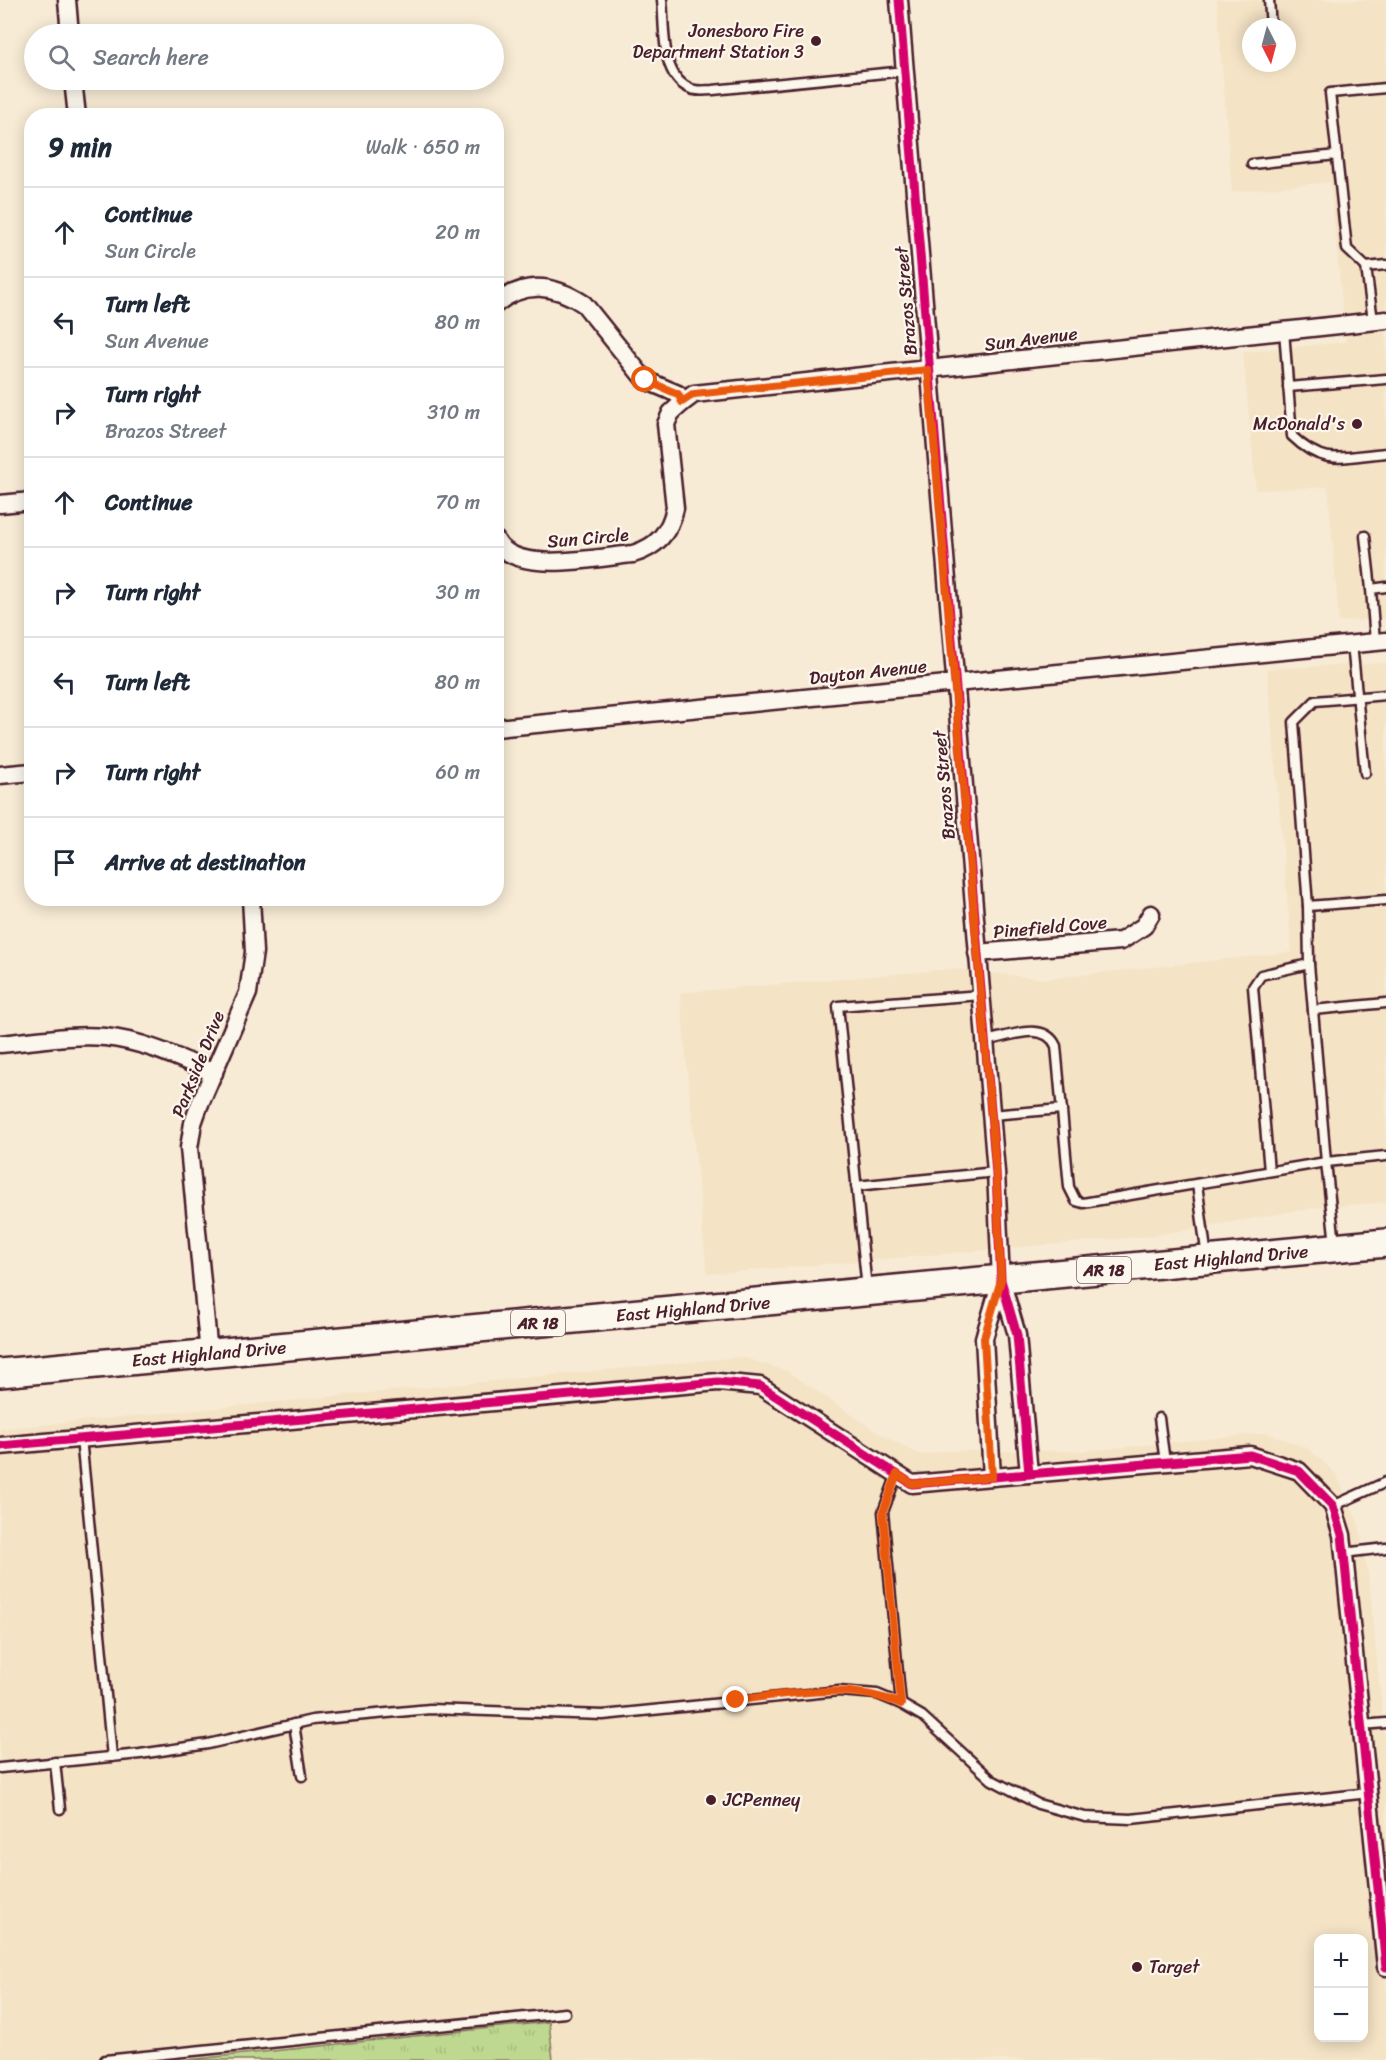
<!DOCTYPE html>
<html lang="en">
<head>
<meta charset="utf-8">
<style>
  :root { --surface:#fff; --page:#f2f2f3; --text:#1f2937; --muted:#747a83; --line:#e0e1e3 }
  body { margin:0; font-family:Sriracha,sans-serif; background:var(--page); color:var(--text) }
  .controls { position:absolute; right:18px; bottom:18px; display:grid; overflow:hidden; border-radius:12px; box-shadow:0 3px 15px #0003 }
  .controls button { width:54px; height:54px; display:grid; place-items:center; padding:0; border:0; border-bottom:2px solid var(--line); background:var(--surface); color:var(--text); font:30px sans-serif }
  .compass { position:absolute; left:1242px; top:18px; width:54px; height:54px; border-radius:50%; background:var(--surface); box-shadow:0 3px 15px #0003; rotate:174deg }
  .stop { position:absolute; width:18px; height:18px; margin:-14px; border:4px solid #ea580c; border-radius:50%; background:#fff }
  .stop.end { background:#ea580c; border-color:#fff; box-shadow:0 2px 6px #0008 }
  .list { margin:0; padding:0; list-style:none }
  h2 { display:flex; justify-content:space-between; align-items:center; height:78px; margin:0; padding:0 24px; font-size:26px }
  h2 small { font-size:20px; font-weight:400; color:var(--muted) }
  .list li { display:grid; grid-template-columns:39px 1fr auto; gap:18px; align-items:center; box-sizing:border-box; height:90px; padding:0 24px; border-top:2px solid var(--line) }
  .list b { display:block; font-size:22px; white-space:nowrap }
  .list p { margin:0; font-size:20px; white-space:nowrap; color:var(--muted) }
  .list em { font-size:20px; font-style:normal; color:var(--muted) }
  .icon { flex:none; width:33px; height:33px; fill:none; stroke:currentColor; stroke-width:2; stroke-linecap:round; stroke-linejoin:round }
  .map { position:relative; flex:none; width:1386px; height:2060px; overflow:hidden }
  .search { position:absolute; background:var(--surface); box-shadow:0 3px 15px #0003; left:24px; top:24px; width:480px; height:66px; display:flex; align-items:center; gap:15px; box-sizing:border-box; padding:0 21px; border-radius:33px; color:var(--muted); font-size:22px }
  .panel { position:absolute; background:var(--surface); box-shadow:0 3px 15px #0003; left:24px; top:108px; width:480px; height:798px; border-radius:24px }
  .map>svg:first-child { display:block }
  .built { fill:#f4e3c5; fill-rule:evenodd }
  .grass { fill:url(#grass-tufts); stroke:#847c5e; stroke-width:1.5 }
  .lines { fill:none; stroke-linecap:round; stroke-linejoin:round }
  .lane-casing { stroke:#4a1f2b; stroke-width:13 }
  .street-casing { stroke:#4a1f2b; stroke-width:21 }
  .primary-casing { stroke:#4a1f2b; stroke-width:32 }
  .lane { stroke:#fbf7ec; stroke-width:8 }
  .street { stroke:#fbf7ec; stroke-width:16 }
  .primary { stroke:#fbf7ec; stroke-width:27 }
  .cycleway-casing { stroke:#fbf7ec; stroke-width:13 }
  .cycleway { stroke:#d6006c; stroke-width:9 }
  .route { stroke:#ea580c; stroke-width:8 }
  .poi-dot { fill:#4a1f2b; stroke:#fbf7ec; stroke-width:2 }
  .labels { text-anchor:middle; stroke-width:4.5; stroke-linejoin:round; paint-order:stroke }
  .shield { fill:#fbf7ec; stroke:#7f6065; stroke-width:1.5 }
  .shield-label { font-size:16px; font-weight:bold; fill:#4a1f2b }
  .poi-label { font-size:18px; fill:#4a1f2b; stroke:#fbf7ec; text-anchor:end }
  .street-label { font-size:18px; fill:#4a1f2b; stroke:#fbf7ec }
</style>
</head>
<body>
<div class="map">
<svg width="1386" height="2060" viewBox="0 0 1386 2060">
  <defs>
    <pattern id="grass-tufts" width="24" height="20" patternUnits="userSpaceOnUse" patternTransform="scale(1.5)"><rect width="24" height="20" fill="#bed890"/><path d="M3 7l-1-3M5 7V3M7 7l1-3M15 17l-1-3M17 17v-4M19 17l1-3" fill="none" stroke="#a5b97c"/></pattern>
  </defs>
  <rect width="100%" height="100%" fill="#f7ebd5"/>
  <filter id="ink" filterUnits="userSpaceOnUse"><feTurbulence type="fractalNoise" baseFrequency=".0167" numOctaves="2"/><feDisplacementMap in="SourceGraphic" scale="12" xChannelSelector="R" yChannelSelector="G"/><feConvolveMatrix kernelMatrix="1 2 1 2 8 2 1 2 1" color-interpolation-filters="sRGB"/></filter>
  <g filter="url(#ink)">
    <g class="built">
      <path d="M 1217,0 L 1386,0 L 1386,618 L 1339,622 L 1328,487 L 1256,490 L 1243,352 L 1346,342 L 1330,182 L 1232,192 ZM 1251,27 L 1287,27 L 1287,63 L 1251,63 Z"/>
      <path d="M 1386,663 L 1386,1202 L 1313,1208 L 1150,1236 L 707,1274 L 680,993 L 953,969 L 1045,979 L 1292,952 L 1267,669 Z"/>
      <path d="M 741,1357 L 787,1371 L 877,1432 L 920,1455 L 944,1451 L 1086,1451 L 1267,1433 L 1309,1449 L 1336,1474 L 1359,1525 L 1369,1581 L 1386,1752 L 1386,2060 L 0,2060 L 0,1429 ZM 1318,1938 L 1364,1938 L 1364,2038 L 1318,2038 Z"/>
    </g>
    <path class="grass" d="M 549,2022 L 553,2060 L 187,2060 Z"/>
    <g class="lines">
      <defs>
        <g id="lane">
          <path d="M 662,0 C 665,27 660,75 689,88 C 695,92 705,90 713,90 L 905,71"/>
          <path d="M 1269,0 L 1271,27"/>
          <path d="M 1252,164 L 1337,155"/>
          <path d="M 1366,267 L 1347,249 L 1330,93 L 1386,88"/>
          <path d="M 1373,321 L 1366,267 L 1386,265"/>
          <path d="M 1284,330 L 1292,436 C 1325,468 1344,456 1386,453"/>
          <path d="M 1288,387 L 1386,379"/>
          <path d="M 1365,536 L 1371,589"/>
          <path d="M 1375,642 L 1371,589 L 1386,587"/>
          <path d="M 1352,644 L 1365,773"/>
          <path d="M 1386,900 L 1308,906 L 1309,964 L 1326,1162 L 1386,1156"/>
          <path d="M 1308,906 L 1294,722 L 1315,701 L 1386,695"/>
          <path d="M 1313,1010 L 1386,1003"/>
          <path d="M 985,1041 C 1008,1037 1044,1020 1056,1046 L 1069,1187 L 1076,1201 L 1083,1203 L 1326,1162 L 1335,1244"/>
          <path d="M 991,1115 L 1062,1109"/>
          <path d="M 1269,1171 L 1253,987 L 1261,975 L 1309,964"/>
          <path d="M 1197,1184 L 1207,1258"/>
          <path d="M 856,1186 L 996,1172"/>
          <path d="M 867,1289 L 838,1006 L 981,995"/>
          <path d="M 1159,1418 L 1165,1462"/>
          <path d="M 81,1438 L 112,1757"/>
          <path d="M 897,1474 L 883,1512 L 901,1704"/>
          <path d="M 1333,1506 L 1386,1482"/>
          <path d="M 1343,1553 L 1386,1548"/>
          <path d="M 294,1724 L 302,1776"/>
          <path d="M 1362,1725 L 1386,1723"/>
          <path d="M 55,1762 L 60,1809"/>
          <path d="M 0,1768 L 140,1754 L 208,1744 L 312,1720 L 430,1709 L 603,1715 L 839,1691 L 877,1694 L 901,1704 L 922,1716 L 992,1780 L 1038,1804 L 1085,1817 L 1131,1819 L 1369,1793"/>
          <path d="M 105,2060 L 565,2013"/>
        </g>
        <g id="street">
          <path d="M 67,0 L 70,34"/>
          <path d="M 899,0 L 996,1172 L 1001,1280 L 1017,1335 L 1029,1474"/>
          <path d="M 73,80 L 77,116"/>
          <path d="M 496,304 C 525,280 555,285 584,304 L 645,380 L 678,394 L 682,403 L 671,413 L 666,424 L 675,508 C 670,532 657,547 633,554 C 599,557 514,576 496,540"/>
          <path d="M 682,403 L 694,394 L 1386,320"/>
          <path d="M 0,504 L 32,501"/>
          <path d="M 496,728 L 1386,641"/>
          <path d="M 0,775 L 32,772"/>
          <path d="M 977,953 L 1121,941 L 1144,926 L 1151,914"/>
          <path d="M 0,1044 C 35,1041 71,1034 105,1037 C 144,1041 179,1058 214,1073"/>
          <path d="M 209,1354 L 189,1148 L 193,1123 L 199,1106 L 248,993 L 254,952 L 251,898"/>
          <path d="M 0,1446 L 718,1382 L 760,1386 L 912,1484 L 1250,1455 L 1299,1471 L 1333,1506 L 1342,1535 L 1386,1967"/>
          <path d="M 992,1477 L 984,1338 L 1001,1281"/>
        </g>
        <path id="primary" d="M 0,1373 L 1386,1243"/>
      </defs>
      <use href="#lane" class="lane-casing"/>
      <use href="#street" class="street-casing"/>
      <use href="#primary" class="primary-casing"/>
      <use href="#lane" class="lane"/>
      <use href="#street" class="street"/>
      <use href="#primary" class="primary"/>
      <defs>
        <g id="cycleway">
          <path d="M 899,0 L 996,1172 L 1001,1280 L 1017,1335 L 1029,1474"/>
          <path d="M 0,1446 L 718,1382 L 760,1386 L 912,1484 L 1250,1455 L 1299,1471 L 1333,1506 L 1342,1535 L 1386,1967"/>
        </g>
      </defs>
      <use href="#cycleway" class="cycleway-casing"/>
      <use href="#cycleway" class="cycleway"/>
    </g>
  </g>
  <g class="lines" filter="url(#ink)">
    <path class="route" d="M 645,380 L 678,394 L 682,402 L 694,394 L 928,370 L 996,1172 L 1001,1280 L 984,1338 L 992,1477 L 912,1484 L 897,1474 L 883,1512 L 901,1704 C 848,1682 790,1694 736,1700"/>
  </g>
  <g class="poi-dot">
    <circle cx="816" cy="41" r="6"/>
    <circle cx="1357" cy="424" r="6"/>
    <circle cx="711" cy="1800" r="6"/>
    <circle cx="1137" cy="1967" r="6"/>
  </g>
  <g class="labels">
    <g class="shield">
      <rect x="1077" y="1257" width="54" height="26" rx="4.5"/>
      <rect x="511" y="1310" width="54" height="26" rx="4.5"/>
    </g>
    <g class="shield-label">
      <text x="1104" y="1276">AR 18</text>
      <text x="538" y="1329">AR 18</text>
    </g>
    <g class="poi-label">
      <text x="804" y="37">Jonesboro Fire<tspan x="804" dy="21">Department Station 3</tspan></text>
      <text x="1345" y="430">McDonald's</text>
      <text x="723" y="1806" text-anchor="start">JCPenney</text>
      <text x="1149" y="1973" text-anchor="start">Target</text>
    </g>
    <g class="street-label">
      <text transform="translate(906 301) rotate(-95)" y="6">Brazos Street</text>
      <text transform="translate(1031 339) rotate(-7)" y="6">Sun Avenue</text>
      <text transform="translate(588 538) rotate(-5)" y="6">Sun Circle</text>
      <text transform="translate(868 672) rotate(-6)" y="6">Dayton Avenue</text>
      <text transform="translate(944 785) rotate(-95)" y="6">Brazos Street</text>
      <text transform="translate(1050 927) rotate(-5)" y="6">Pinefield Cove</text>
      <text transform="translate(198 1064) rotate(-68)" y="6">Parkside Drive</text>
      <text transform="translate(1231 1258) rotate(-5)" y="6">East Highland Drive</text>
      <text transform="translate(693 1309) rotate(-5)" y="6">East Highland Drive</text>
      <text transform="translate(209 1354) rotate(-5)" y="6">East Highland Drive</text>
    </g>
  </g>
</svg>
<div class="controls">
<button>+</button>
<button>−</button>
</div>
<svg class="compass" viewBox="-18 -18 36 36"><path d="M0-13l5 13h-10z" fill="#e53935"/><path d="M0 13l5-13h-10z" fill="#747a83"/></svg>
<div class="stop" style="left:645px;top:380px"></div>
<div class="stop end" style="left:736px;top:1700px"></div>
<div class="search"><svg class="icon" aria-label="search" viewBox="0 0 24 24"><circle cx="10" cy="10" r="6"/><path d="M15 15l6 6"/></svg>Search here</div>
<section class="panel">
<h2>9 min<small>Walk · 650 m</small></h2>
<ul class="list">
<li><svg class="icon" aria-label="ahead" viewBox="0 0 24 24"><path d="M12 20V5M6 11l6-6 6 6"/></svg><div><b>Continue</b><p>Sun Circle</p></div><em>20 m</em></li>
<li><svg class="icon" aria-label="left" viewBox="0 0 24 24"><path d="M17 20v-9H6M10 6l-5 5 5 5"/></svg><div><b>Turn left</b><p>Sun Avenue</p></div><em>80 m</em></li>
<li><svg class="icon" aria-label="right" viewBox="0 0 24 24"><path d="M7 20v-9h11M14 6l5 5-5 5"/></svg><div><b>Turn right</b><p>Brazos Street</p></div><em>310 m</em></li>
<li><svg class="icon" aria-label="ahead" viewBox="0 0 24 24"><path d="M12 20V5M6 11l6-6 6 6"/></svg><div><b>Continue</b></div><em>70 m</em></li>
<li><svg class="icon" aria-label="right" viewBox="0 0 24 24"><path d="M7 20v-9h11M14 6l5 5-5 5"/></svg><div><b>Turn right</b></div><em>30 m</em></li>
<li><svg class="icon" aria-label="left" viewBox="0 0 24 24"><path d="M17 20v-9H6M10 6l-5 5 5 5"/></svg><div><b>Turn left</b></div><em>80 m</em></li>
<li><svg class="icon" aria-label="right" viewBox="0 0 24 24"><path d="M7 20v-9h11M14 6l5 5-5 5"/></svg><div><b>Turn right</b></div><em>60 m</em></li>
<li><svg class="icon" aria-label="arrive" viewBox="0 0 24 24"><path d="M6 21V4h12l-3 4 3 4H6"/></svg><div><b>Arrive at destination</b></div></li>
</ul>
</section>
</div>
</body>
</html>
